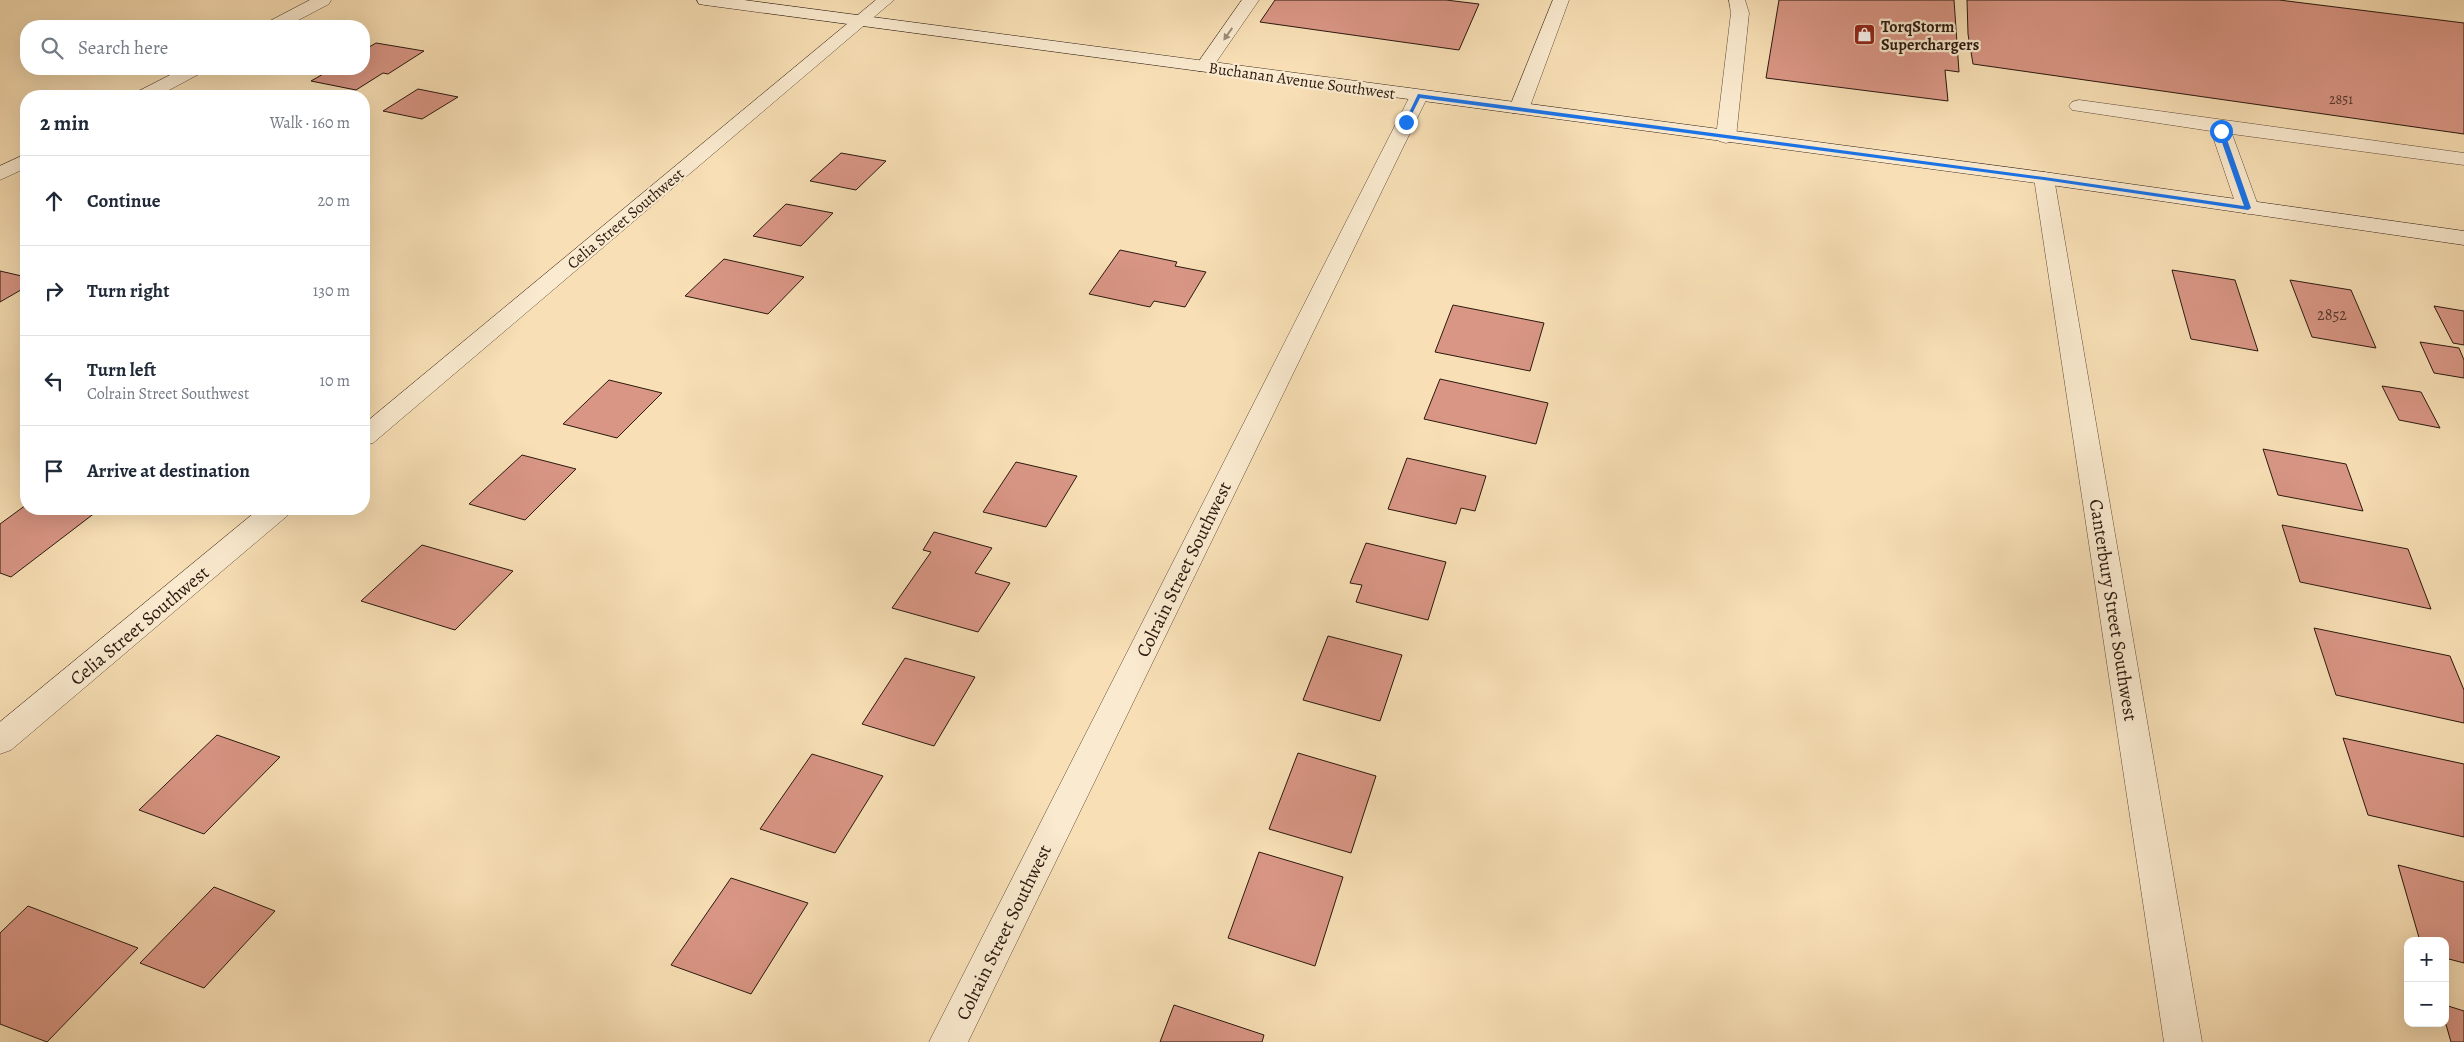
<!DOCTYPE html>
<html lang="en">
<head>
<meta charset="utf-8">
<style>
  :root { --surface:#fff; --page:#f2f2f3; --text:#1f2937; --muted:#747a83; --line:#e0e1e3 }
  body { margin:0; font-family:Alegreya,serif; background:var(--page); color:var(--text) }
  .controls { position:absolute; right:15px; bottom:15px; display:grid; overflow:hidden; border-radius:10px; box-shadow:0 5px 20px #0002 }
  .controls button { width:45px; height:45px; display:grid; place-items:center; padding:0; border:0; border-bottom:1px solid var(--line); background:var(--surface); color:var(--text); font:25px sans-serif }
  .stop { position:absolute; width:15px; height:15px; margin:-11px; border:4px solid #1a73e8; border-radius:50%; background:#fff }
  .stop.end { background:#1a73e8; border-color:#fff; box-shadow:0 1px 5px #0008 }
  .list { margin:0; padding:0; list-style:none }
  h2 { display:flex; justify-content:space-between; align-items:center; height:65px; margin:0; padding:0 20px; font-size:21px }
  h2 small { font-size:16px; font-weight:400; color:var(--muted) }
  .list li { display:grid; grid-template-columns:32px 1fr auto; gap:15px; align-items:center; box-sizing:border-box; height:90px; padding:0 20px; border-top:1px solid var(--line) }
  .list b { display:block; font-size:19px; white-space:nowrap }
  .list p { margin:0; font-size:16px; white-space:nowrap; color:var(--muted) }
  .list em { font-size:16px; font-style:normal; color:var(--muted) }
  .icon { flex:none; width:28px; height:28px; fill:none; stroke:currentColor; stroke-width:2; stroke-linecap:round; stroke-linejoin:round }
  .map { position:relative; flex:none; width:2464px; height:1042px; overflow:hidden }
  .search { position:absolute; background:var(--surface); box-shadow:0 5px 20px #0002; left:20px; top:20px; width:350px; height:55px; display:flex; align-items:center; gap:12px; box-sizing:border-box; padding:0 18px; border-radius:20px; color:var(--muted); font-size:19px }
  .panel { position:absolute; background:var(--surface); box-shadow:0 5px 20px #0002; left:20px; top:90px; width:350px; height:425px; border-radius:20px }
  .map>svg:first-child { display:block }
  .building { fill:#d99685; stroke:#2a190f }
  .lines { fill:none; stroke-linecap:round; stroke-linejoin:round }
  .lane-casing { stroke:#5e4a38; stroke-width:1 }
  .street-casing { stroke:#5e4a38; stroke-width:1 }
  .secondary-casing { stroke:#2a190f; stroke-width:1 }
  .lane { fill:#faeacf; fill-rule:evenodd }
  .street { fill:#faeacf; fill-rule:evenodd }
  .secondary { fill:#faeacf; fill-rule:evenodd }
  .oneway { fill:#9c8c79 }
  .route { fill:#1a73e8 }
  .labels { text-anchor:middle; stroke-width:4.5; stroke-linejoin:round; paint-order:stroke }
  .far-number-label { font-size:14px; fill:#56382c }
  .far-poi-label { font-size:16px; font-weight:bold; fill:#2a190f; stroke:#faeacf; text-anchor:start }
  .far-street-label { font-size:16px; fill:#2a190f; stroke:#faeacf }
  .number-label { font-size:16px; fill:#56382c }
  .street-label { font-size:19px; fill:#2a190f; stroke:#faeacf }
</style>
</head>
<body>
<div class="map">
<svg width="2464" height="1042" viewBox="0 0 2464 1042">
  <rect width="100%" height="100%" fill="#f8dfb5"/>
  <filter id="stains"><feTurbulence type="fractalNoise" baseFrequency=".004" numOctaves="4"/><feColorMatrix values="0 0 0 0 .2 0 0 0 0 .09 0 0 0 0 .02 0 0 0 .5 -.17"/></filter>
  <radialGradient id="worn" r=".72"><stop offset=".6" stop-color="#630" stop-opacity="0"/><stop offset="1" stop-color="#630" stop-opacity=".3"/></radialGradient>
  <g class="building">
    <path d="M 1275,0 L 1446,0 L 1479,4 L 1459,50 L 1260,22 Z"/>
    <path d="M 1779,0 L 1954,0 L 1959,72 L 1945,70 L 1948,101 L 1766,78 Z"/>
    <path d="M 1967,0 L 2279,0 L 2464,23 L 2464,134 L 1973,64 L 1968,34 Z"/>
    <path d="M 376,43 L 424,51 L 388,74 L 383,73 L 356,90 L 311,81 L 332,69 L 364,69 L 364,50 Z"/>
    <path d="M 418,89 L 458,97 L 422,119 L 383,111 Z"/>
    <path d="M 841,153 L 886,161 L 856,190 L 810,181 Z"/>
    <path d="M 786,204 L 833,213 L 801,246 L 753,236 Z"/>
    <path d="M 1120,250 L 1177,262 L 1175,266 L 1206,272 L 1185,307 L 1154,301 L 1150,307 L 1089,294 Z"/>
    <path d="M 724,259 L 804,277 L 768,314 L 685,296 Z"/>
    <path d="M 2172,270 L 2235,280 L 2258,351 L 2191,339 Z"/>
    <path d="M 0,271 L 26,277 L 26,287 L 0,302 Z"/>
    <path d="M 2290,280 L 2351,290 L 2376,348 L 2312,337 Z"/>
    <path d="M 1453,305 L 1544,323 L 1530,371 L 1435,352 Z"/>
    <path d="M 2434,306 L 2464,311 L 2464,345 L 2453,343 Z"/>
    <path d="M 2420,342 L 2459,348 L 2464,360 L 2464,378 L 2434,373 Z"/>
    <path d="M 1440,379 L 1548,403 L 1536,444 L 1424,419 Z"/>
    <path d="M 609,380 L 662,393 L 617,438 L 563,424 Z"/>
    <path d="M 2382,386 L 2421,392 L 2440,428 L 2399,420 Z"/>
    <path d="M 2263,449 L 2346,464 L 2363,511 L 2278,495 Z"/>
    <path d="M 522,455 L 576,469 L 525,520 L 469,504 Z"/>
    <path d="M 1407,458 L 1486,476 L 1475,511 L 1461,508 L 1456,524 L 1388,509 Z"/>
    <path d="M 1016,462 L 1077,476 L 1046,527 L 983,512 Z"/>
    <path d="M 26,505 L 26,509 L 100,509 L 11,577 L 0,573 L 0,524 Z"/>
    <path d="M 2282,525 L 2408,549 L 2431,609 L 2300,582 Z"/>
    <path d="M 934,532 L 992,548 L 975,573 L 1010,583 L 978,632 L 892,608 L 931,552 L 923,550 Z"/>
    <path d="M 1366,543 L 1446,562 L 1428,620 L 1356,602 L 1362,585 L 1350,583 Z"/>
    <path d="M 422,545 L 513,571 L 455,630 L 361,601 Z"/>
    <path d="M 2314,628 L 2450,656 L 2464,690 L 2464,723 L 2336,695 Z"/>
    <path d="M 1328,636 L 1402,655 L 1380,721 L 1303,700 Z"/>
    <path d="M 905,658 L 975,677 L 934,746 L 862,724 Z"/>
    <path d="M 217,735 L 280,757 L 204,834 L 139,810 Z"/>
    <path d="M 2343,738 L 2464,764 L 2464,837 L 2368,815 Z"/>
    <path d="M 1298,753 L 1376,776 L 1351,853 L 1269,829 Z"/>
    <path d="M 812,754 L 883,776 L 835,853 L 760,829 Z"/>
    <path d="M 1259,852 L 1343,877 L 1315,966 L 1228,938 Z"/>
    <path d="M 2398,865 L 2464,882 L 2464,963 L 2445,958 L 2445,941 L 2420,941 Z"/>
    <path d="M 731,878 L 808,903 L 751,994 L 671,965 Z"/>
    <path d="M 214,887 L 275,911 L 204,988 L 140,963 Z"/>
    <path d="M 28,906 L 138,948 L 47,1042 L 0,1024 L 0,933 Z"/>
    <path d="M 1174,1005 L 1264,1035 L 1262,1042 L 1160,1042 Z"/>
    <path d="M 2445,1005 L 2464,1011 L 2464,1042 L 2451,1042 L 2445,1021 Z"/>
  </g>
  <g class="lines">
    <defs>
      <g id="lane">
        <path d="M 1242,0 L 1259,0 L 1210,71 L 1198,71 L 1195,67 Z"/>
        <path d="M 1729,0 L 1745,0 L 1749,13 L 1736,137 L 1733,141 L 1726,143 L 1719,141 L 1716,137 L 1731,13 Z"/>
        <path d="M 2079,100 L 2464,153 L 2464,165 L 2232,134 L 2259,208 L 2255,212 L 2248,214 L 2241,212 L 2237,208 L 2211,131 L 2072,110 L 2069,106 L 2072,102 Z"/>
      </g>
      <g id="street">
        <path d="M 310,0 L 331,0 L 329,4 L 287,26 L 265,26 L 268,22 Z"/>
        <path d="M 876,0 L 894,0 L 373,443 L 364,445 L 364,424 Z"/>
        <path d="M 1553,0 L 1569,0 L 1529,109 L 1526,113 L 1512,113 L 1509,109 Z"/>
        <path d="M 182,69 L 204,69 L 201,73 L 158,96 L 135,96 L 137,92 Z"/>
        <path d="M 1419,90 L 1426,92 L 1428,96 L 968,1042 L 929,1042 L 1410,96 L 1412,92 Z"/>
        <path d="M 26,154 L 26,168 L 0,180 L 0,166 Z"/>
        <path d="M 2044,172 L 2051,174 L 2054,178 L 2202,1042 L 2164,1042 L 2034,178 L 2037,174 Z"/>
        <path d="M 259,509 L 291,509 L 287,516 L 11,750 L 0,754 L 0,722 Z"/>
      </g>
      <path id="secondary" d="M 697,0 L 744,0 L 2044,172 L 2464,231 L 2464,245 L 2044,184 L 705,5 L 699,4 Z"/>
    </defs>
    <use href="#lane" class="lane-casing"/>
    <use href="#street" class="street-casing"/>
    <use href="#secondary" class="secondary-casing"/>
    <use href="#lane" class="lane"/>
    <use href="#street" class="street"/>
    <use href="#secondary" class="secondary"/>
  </g>
  <defs><path id="oneway-solid" d="M-6-.8H1V-3.2L6.5 0L1 3.2V.8H-6Z" transform="scale(1.25)"/></defs>
  <use class="oneway" href="#oneway-solid" transform="translate(1228 34) rotate(125)"/>
  <path class="route" d="M 1418,94 L 2044,177 L 2244,206 L 2218,131 L 2221,129 L 2224,131 L 2251,208 L 2248,210 L 2044,180 L 1420,98 L 1408,122 L 1404,123 Z"/>
  <defs>
    <symbol id="shop-square" viewBox="-11 -11 22 22"><rect x="-9" y="-9" width="18" height="18" rx="4" fill="#8f2418" stroke="#faeacf"/><path d="M-5-2.5h2.3a2.7 3.5 0 0 1 5.4 0H5L5.5 6h-11ZM-1.5-2.5h3a1.5 2.3 0 0 0-3 0Z" fill="#fff"/></symbol>
  </defs>
  <g fill-rule="evenodd">
    <use href="#shop-square" x="1852" y="22" width="25" height="25"/>
  </g>
  <g class="labels">
    <g class="far-number-label">
      <text x="2341" y="104">2851</text>
    </g>
    <g class="far-poi-label">
      <text x="1881" y="32">TorqStorm<tspan x="1881" dy="18">Superchargers</tspan></text>
    </g>
    <g class="far-street-label">
      <text transform="translate(1302 80) rotate(8)" y="6">Buchanan Avenue Southwest</text>
      <text transform="translate(625 218) rotate(-40)" y="6">Celia Street Southwest</text>
    </g>
    <g class="number-label">
      <text x="2332" y="320">2852</text>
    </g>
    <g class="street-label">
      <text transform="translate(1183 569) rotate(-64)" y="7">Colrain Street Southwest</text>
      <text transform="translate(2114 610) rotate(81)" y="7">Canterbury Street Southwest</text>
      <text transform="translate(139 625) rotate(-40)" y="7">Celia Street Southwest</text>
      <text transform="translate(1003 932) rotate(-64)" y="7">Colrain Street Southwest</text>
    </g>
  </g>
  <rect width="100%" height="100%" filter="url(#stains)"/>
  <rect width="100%" height="100%" fill="url(#worn)"/>
</svg>
<div class="controls">
<button>+</button>
<button>−</button>
</div>
<div class="stop" style="left:2221px;top:131px"></div>
<div class="stop end" style="left:1406px;top:122px"></div>
<div class="search"><svg class="icon" aria-label="search" viewBox="0 0 24 24"><circle cx="10" cy="10" r="6"/><path d="M15 15l6 6"/></svg>Search here</div>
<section class="panel">
<h2>2 min<small>Walk · 160 m</small></h2>
<ul class="list">
<li><svg class="icon" aria-label="ahead" viewBox="0 0 24 24"><path d="M12 20V5M6 11l6-6 6 6"/></svg><div><b>Continue</b></div><em>20 m</em></li>
<li><svg class="icon" aria-label="right" viewBox="0 0 24 24"><path d="M7 20v-9h11M14 6l5 5-5 5"/></svg><div><b>Turn right</b></div><em>130 m</em></li>
<li><svg class="icon" aria-label="left" viewBox="0 0 24 24"><path d="M17 20v-9H6M10 6l-5 5 5 5"/></svg><div><b>Turn left</b><p>Colrain Street Southwest</p></div><em>10 m</em></li>
<li><svg class="icon" aria-label="arrive" viewBox="0 0 24 24"><path d="M6 21V4h12l-3 4 3 4H6"/></svg><div><b>Arrive at destination</b></div></li>
</ul>
</section>
</div>
</body>
</html>
